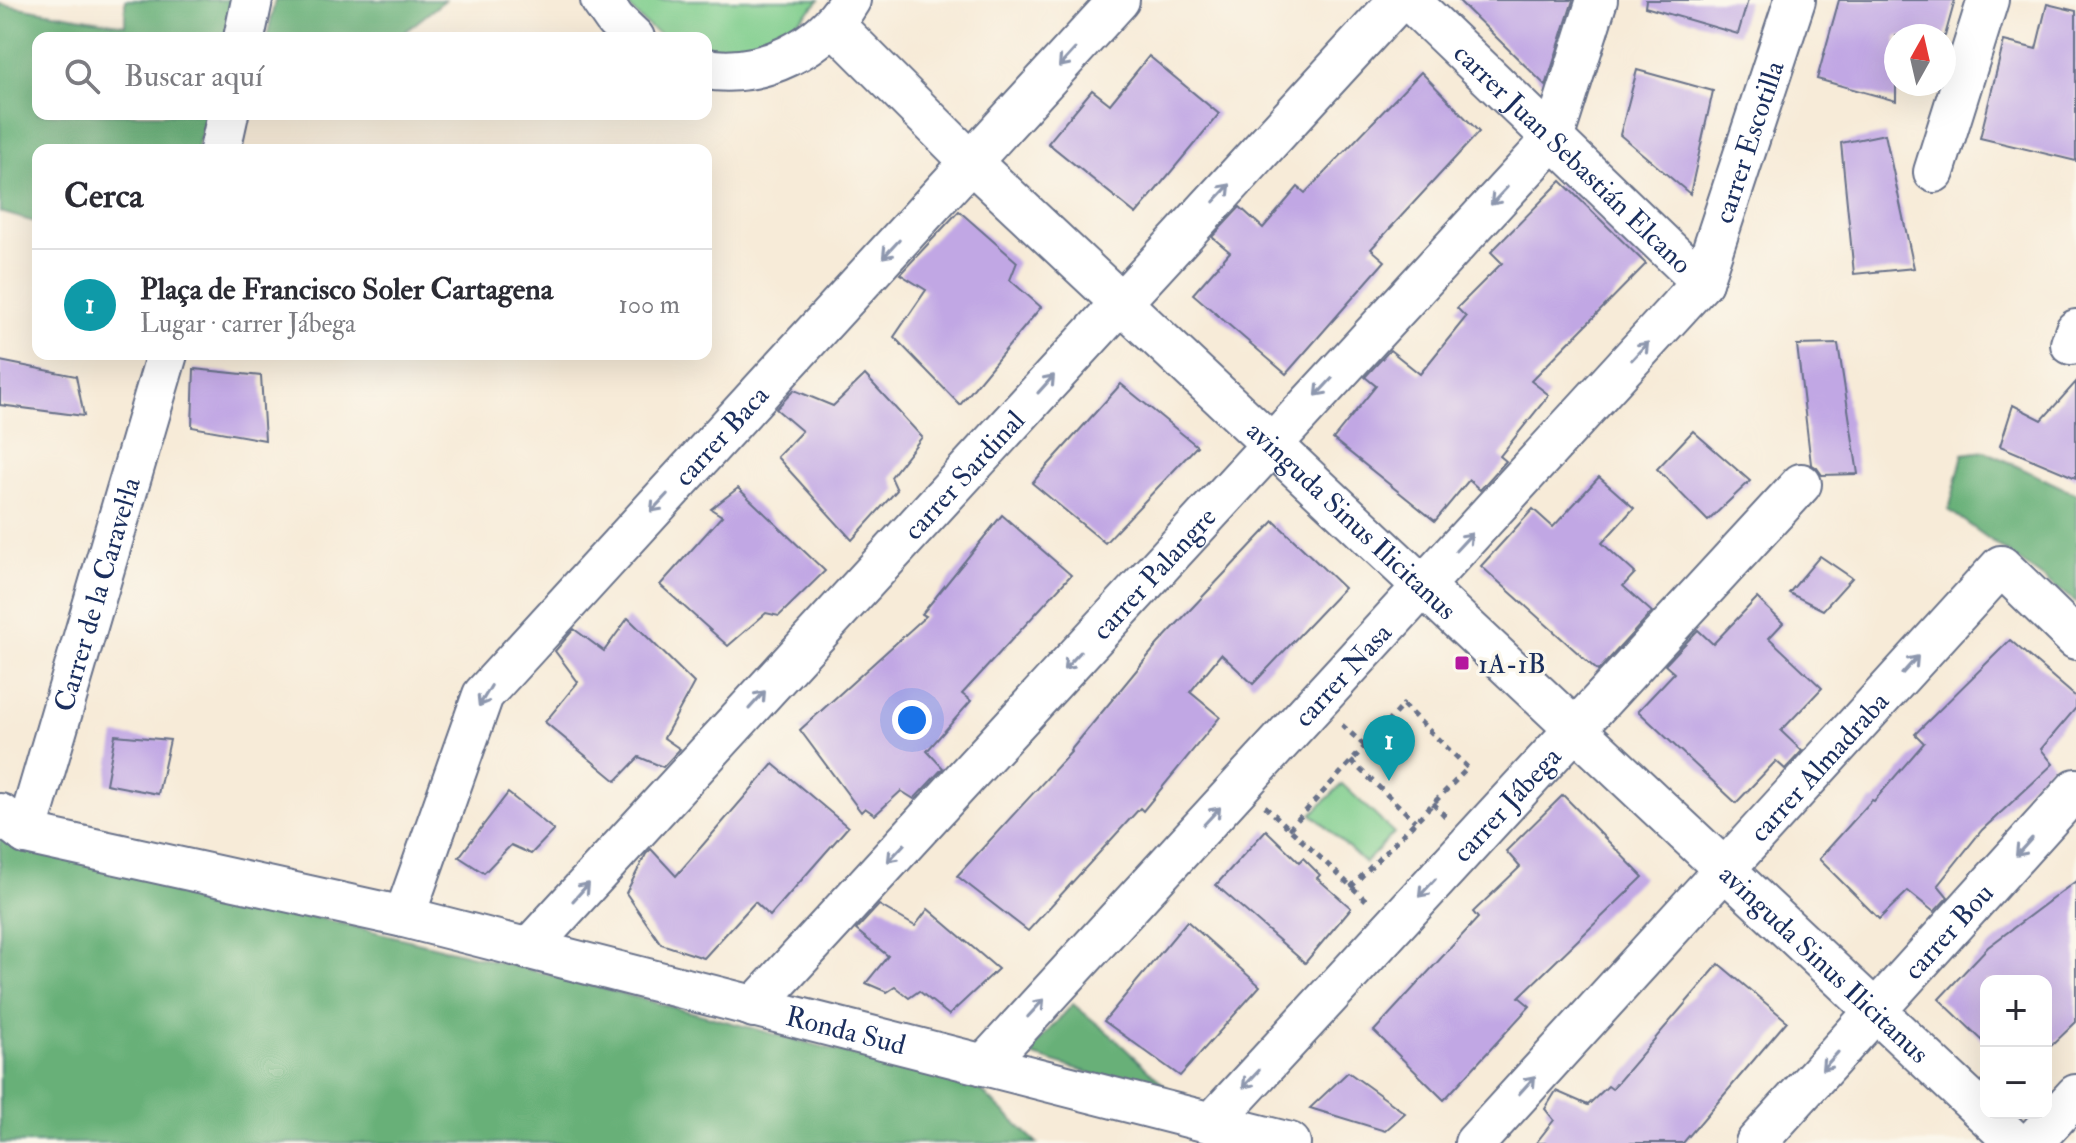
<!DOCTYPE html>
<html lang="es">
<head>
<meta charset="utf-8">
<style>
  :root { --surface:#fff; --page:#f7f7f7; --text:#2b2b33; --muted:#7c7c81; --line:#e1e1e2; --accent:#2563eb }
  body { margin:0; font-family:"IM FELL Double Pica",serif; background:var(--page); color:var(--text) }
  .controls { position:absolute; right:24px; bottom:24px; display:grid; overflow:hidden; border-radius:16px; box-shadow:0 8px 32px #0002 }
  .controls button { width:72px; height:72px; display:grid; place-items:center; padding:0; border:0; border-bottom:2px solid var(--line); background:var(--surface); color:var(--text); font:40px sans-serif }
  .compass { position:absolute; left:1884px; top:24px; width:72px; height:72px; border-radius:50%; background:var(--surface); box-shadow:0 8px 32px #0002; rotate:8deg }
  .you { position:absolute; left:912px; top:720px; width:28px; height:28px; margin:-20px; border:6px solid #fff; border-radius:50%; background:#1a73e8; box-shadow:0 0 0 12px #1a73e833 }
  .badge { display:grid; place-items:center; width:52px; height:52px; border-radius:50%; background:var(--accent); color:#fff; font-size:26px; font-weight:700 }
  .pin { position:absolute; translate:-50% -66px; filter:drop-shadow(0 2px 4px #0008) }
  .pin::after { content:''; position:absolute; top:42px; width:28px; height:24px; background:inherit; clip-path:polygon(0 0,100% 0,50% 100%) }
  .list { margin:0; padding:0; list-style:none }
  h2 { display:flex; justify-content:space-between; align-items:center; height:104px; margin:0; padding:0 32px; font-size:34px }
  h2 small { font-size:26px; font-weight:400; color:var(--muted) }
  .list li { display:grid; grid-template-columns:52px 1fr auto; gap:24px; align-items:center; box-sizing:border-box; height:112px; padding:0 32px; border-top:2px solid var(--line) }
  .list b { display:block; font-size:30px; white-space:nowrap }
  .list p { margin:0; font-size:26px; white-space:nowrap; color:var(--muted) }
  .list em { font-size:26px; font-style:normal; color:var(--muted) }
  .icon { flex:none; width:44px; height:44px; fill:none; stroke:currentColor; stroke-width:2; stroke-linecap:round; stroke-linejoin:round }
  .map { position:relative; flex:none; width:2076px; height:1143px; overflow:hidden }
  .search { position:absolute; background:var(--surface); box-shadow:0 8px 32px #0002; left:32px; top:32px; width:680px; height:88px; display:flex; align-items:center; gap:20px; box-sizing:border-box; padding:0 28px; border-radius:16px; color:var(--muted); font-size:30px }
  .panel { position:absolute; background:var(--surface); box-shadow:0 8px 32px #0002; left:32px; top:144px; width:680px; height:216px; border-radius:16px }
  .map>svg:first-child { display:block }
  .green { fill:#7fcd8c; stroke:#4d7e75; stroke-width:2 }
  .forest { fill:#67b078; stroke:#41706b; stroke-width:2 }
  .building { fill:#c1a7e4 }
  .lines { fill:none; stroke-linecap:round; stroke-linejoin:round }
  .minor-casing { stroke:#687189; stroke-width:44 }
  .path { stroke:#687189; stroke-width:5; stroke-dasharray:6 6; stroke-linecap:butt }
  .minor { stroke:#fff; stroke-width:40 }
  .oneway { stroke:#8d97ae }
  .poi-dot { fill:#b5179e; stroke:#fbf7ec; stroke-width:3 }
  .labels { text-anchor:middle; stroke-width:7; stroke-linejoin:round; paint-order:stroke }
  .street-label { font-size:28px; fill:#1b2f5e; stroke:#fbf7ec }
  .poi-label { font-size:28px; fill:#1b2f5e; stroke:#fbf7ec; text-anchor:start }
</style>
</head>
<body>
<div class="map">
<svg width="2076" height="1143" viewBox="0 0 2076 1143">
  <rect width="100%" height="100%" fill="#fbf7ec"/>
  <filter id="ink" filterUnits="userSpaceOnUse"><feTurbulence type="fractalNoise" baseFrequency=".0125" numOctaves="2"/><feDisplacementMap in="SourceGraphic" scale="16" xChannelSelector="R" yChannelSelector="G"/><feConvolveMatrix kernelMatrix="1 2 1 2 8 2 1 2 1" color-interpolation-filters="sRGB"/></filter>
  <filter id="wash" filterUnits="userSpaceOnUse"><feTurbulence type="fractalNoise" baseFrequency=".006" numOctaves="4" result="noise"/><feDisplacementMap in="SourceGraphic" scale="32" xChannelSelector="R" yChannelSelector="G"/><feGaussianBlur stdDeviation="1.8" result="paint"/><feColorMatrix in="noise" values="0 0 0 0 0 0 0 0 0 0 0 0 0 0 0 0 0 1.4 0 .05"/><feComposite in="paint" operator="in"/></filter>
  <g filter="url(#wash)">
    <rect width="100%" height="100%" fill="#f7ebd8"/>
    <g class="green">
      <path d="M 624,0 L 819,0 C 787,37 755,52 706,49 L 706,38 C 694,38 679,40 668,37 C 650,32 635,14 624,0 Z"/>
      <path d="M 1342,784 L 1394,833 L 1365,863 L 1312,814 Z"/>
    </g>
    <g class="forest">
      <path d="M 125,0 L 233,0 L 229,38 L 38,38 L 38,114 L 209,114 L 196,150 L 38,150 L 38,223 L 0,212 L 0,4 L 125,25 Z"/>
      <path d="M 275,0 L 445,0 L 397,38 L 267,38 Z"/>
      <path d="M 1985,451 L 2076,494 L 2076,602 L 1949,510 L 1963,454 Z"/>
      <path d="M 0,835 L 27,846 L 563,978 L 978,1088 L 1037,1143 L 0,1143 Z"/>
      <path d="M 1073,1004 L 1112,1036 L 1180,1100 L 1027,1054 Z"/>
    </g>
    <g id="blocks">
      <g class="building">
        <path d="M 1458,0 L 1573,0 L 1546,86 Z"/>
        <path d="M 1646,0 L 1748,0 L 1738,34 L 1645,7 Z"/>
        <path d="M 1839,0 L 1955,0 L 1945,36 L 1896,36 L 1896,101 L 1817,79 Z"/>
        <path d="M 2047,4 L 2076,11 L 2076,161 L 1980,138 L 2004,41 L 2036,49 Z"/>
        <path d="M 1149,56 L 1219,114 L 1136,214 L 1048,143 L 1092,90 L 1110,104 Z"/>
        <path d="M 1637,70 L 1713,91 L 1690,194 L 1620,135 Z"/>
        <path d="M 1421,72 L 1479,132 L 1371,249 L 1385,261 L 1286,374 L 1193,294 L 1230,252 L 1212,237 L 1240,207 L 1263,228 L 1298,187 L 1305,193 Z"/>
        <path d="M 1885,134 L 1914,268 L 1854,274 L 1841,143 Z"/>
        <path d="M 1561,181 L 1646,264 L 1531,381 L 1549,395 L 1500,456 L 1506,461 L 1480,490 L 1469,480 L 1435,521 L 1333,439 L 1376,386 L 1365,377 L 1390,350 L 1420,374 L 1466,317 L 1457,308 L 1502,263 L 1491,252 Z"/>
        <path d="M 959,211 L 1017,262 L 1010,280 L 1041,307 L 960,405 L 894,337 L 926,290 L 900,274 Z"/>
        <path d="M 1838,344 L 1858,474 L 1822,475 L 1817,468 L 1811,464 L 1797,345 Z"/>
        <path d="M 0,361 L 76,376 L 84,416 L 0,405 Z"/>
        <path d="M 194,369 L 261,376 L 265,440 L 192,427 Z"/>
        <path d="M 865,375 L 922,437 L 891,477 L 897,490 L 852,540 L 777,457 L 802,431 L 776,409 L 794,390 L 833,406 Z"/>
        <path d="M 2076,382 L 2076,478 L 2000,446 L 2013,405 L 2042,420 Z"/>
        <path d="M 1121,384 L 1197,446 L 1105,543 L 1032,483 Z"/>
        <path d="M 1693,431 L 1750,481 L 1708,521 L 1657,469 Z"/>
        <path d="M 1599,477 L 1634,508 L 1602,543 L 1635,573 L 1623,586 L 1652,612 L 1598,671 L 1481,566 L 1533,509 L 1553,527 Z"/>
        <path d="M 738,488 L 825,571 L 779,616 L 766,613 L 728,646 L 660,585 L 722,516 L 711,509 Z"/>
        <path d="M 1002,515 L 1071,575 L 962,694 L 971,701 L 927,751 L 943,768 L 914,799 L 901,791 L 875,815 L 865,808 L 861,812 L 800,730 L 926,616 L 922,614 Z"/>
        <path d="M 1274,521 L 1344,588 L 1253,684 L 1221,654 L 1190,692 L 1220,717 L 1143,811 L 1140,808 L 1028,931 L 957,876 L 1071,752 L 1070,751 L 1158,644 Z"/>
        <path d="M 1820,556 L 1852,578 L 1823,610 L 1789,593 Z"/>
        <path d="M 1757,598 L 1783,623 L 1769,638 L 1822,688 L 1781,731 L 1802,751 L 1785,769 L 1776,761 L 1736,803 L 1638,711 L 1674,673 L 1665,665 L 1698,630 L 1713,644 Z"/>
        <path d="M 628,618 L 694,683 L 664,738 L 680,749 L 663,767 L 639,757 L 616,781 L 545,722 L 578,682 L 555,651 L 574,629 L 604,651 Z"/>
        <path d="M 2010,640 L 2076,697 L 2076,708 L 2041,749 L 2053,764 L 1982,830 L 1938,885 L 1948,897 L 1934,912 L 1908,891 L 1879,919 L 1819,859 L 1872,800 L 1874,801 L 1924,743 L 1915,734 Z"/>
        <path d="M 115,735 L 170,740 L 158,794 L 106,784 Z"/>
        <path d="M 773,764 L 848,827 L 770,916 L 755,902 L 704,958 L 661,944 L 626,893 L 646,854 L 651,849 L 676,876 Z"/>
        <path d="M 508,793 L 554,830 L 531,854 L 511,845 L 484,873 L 459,857 Z"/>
        <path d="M 1563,795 L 1643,877 L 1519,997 L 1530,1006 L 1444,1100 L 1374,1031 L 1478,918 L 1473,912 L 1520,867 L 1506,851 Z"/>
        <path d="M 1266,830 L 1299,862 L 1303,858 L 1320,875 L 1317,878 L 1351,908 L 1305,963 L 1216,885 Z"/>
        <path d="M 2076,881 L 2076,1022 L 2046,1051 L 2046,981 L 1986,981 L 1986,1044 L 1939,999 L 1988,947 Z"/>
        <path d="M 879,905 L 915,926 L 928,909 L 998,969 L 949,1015 L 919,991 L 909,998 L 895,987 L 887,992 L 866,983 L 888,956 L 856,930 Z"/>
        <path d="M 1187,921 L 1260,986 L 1180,1076 L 1104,1021 Z"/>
        <path d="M 1719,964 L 1787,1021 L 1683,1143 L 1536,1143 L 1554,1120 L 1545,1109 L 1556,1091 L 1588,1105 L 1608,1086 L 1612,1089 Z"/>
        <path d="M 1348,1072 L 1405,1113 L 1385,1131 L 1310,1108 Z"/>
      </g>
    </g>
  </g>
  <g filter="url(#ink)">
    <use href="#blocks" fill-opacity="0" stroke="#687189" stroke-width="2"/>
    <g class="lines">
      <defs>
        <g id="minor">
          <path d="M 601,0 L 615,20 L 634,38"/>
          <path id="s1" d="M 1409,0 L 1702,282"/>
          <path id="s2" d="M 833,24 L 971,162 L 2016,1143"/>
          <path d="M 244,38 L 252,0"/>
          <path d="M 706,69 C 762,78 822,48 850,0"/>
          <path d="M 220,150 L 228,114"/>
          <path d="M 1934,172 L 1988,0"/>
          <path d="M 2071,344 L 2076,330"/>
          <path id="s3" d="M 0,814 L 26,834 L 404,917 L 1290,1143"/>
          <path id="s4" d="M 26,834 L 167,354"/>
          <path id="s5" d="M 404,917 L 483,695 L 1119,0"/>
          <path id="s6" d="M 528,949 L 1399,0"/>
          <path id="s7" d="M 754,1007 L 1553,139 L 1597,0"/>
          <path id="s8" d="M 984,1065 L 1702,282 L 1795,0"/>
          <path id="s9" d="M 1212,1123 L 1801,484"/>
          <path id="s10" d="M 1475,1143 L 2001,566 L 2076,639"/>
          <path id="s11" d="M 1756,1143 L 2076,789"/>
          <path d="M 2032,1143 L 2076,1095"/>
        </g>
      </defs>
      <use href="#minor" class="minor-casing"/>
      <g class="path">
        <path d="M 1342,725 L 1365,746"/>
        <path d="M 1351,761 L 1415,821"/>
        <path d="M 1433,803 L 1446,817"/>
        <path d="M 1265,806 L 1369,903"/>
        <path d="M 1289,829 L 1403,705 L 1468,768 L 1351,887"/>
      </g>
      <use href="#minor" class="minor"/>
    </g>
    <defs><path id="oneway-shaft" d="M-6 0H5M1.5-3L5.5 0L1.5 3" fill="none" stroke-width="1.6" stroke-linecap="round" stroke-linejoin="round" transform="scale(2)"/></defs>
    <g class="oneway">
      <use href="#oneway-shaft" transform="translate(1067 58) rotate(132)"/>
      <use href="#oneway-shaft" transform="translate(1222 193) rotate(-47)"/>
      <use href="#oneway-shaft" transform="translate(1499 196) rotate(133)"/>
      <use href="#oneway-shaft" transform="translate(891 249) rotate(133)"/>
      <use href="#oneway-shaft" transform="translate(1640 351) rotate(-47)"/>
      <use href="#oneway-shaft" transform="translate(1046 384) rotate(-48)"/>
      <use href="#oneway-shaft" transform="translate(1324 387) rotate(133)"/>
      <use href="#oneway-shaft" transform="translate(659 503) rotate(133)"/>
      <use href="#oneway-shaft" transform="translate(1464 542) rotate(-47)"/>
      <use href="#oneway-shaft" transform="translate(1072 661) rotate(133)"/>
      <use href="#oneway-shaft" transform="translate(1910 665) rotate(-48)"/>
      <use href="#oneway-shaft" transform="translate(485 696) rotate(121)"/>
      <use href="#oneway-shaft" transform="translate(757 700) rotate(-48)"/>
      <use href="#oneway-shaft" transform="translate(1212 816) rotate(-47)"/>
      <use href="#oneway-shaft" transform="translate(2024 847) rotate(132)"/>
      <use href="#oneway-shaft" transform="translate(896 853) rotate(133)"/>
      <use href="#oneway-shaft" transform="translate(1427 888) rotate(133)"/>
      <use href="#oneway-shaft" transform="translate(581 892) rotate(-48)"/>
      <use href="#oneway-shaft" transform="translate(1036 1008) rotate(-47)"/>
      <use href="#oneway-shaft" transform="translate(1830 1061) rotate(132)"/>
      <use href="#oneway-shaft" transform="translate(1251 1079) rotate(133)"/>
      <use href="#oneway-shaft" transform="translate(1527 1085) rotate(-48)"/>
    </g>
  </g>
  <rect class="poi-dot" x="1454" y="655" width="16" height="16" rx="4"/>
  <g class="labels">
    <g class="street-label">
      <text dy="10" stroke="none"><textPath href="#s8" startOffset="1210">carrer Escotilla</textPath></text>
      <text dy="10" stroke="none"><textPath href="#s1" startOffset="228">carrer Juan Sebastián Elcano</textPath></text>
      <text dy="10" stroke="none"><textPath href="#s5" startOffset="588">carrer Baca</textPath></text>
      <text dy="10" stroke="none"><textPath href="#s6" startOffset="644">carrer Sardinal</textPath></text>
      <text dy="10" stroke="none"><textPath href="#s2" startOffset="718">avinguda Sinus Ilicitanus</textPath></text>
      <text dy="10" stroke="none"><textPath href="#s7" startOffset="590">carrer Palangre</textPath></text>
      <text dy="10" stroke="none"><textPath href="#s4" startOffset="250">Carrer de la Caravel·la</textPath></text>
      <text dy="10" stroke="none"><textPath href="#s8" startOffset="530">carrer Nasa</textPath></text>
      <text dy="10" stroke="none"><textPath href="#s10" startOffset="510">carrer Almadraba</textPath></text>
      <text dy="10" stroke="none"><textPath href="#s9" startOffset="434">carrer Jábega</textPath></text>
      <text dy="10" stroke="none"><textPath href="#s11" startOffset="286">carrer Bou</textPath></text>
      <text dy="10" stroke="none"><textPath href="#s2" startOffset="1366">avinguda Sinus Ilicitanus</textPath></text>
      <text dy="10" stroke="none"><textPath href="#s3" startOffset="876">Ronda Sud</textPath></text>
    </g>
    <g class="poi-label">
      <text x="1478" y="673">1A-1B</text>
    </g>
  </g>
</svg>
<div class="controls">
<button>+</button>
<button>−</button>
</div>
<svg class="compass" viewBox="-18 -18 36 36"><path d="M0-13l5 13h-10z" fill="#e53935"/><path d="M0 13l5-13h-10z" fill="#7c7c81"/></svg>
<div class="you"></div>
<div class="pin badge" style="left:1389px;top:781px;background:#0f9aa8">1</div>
<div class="search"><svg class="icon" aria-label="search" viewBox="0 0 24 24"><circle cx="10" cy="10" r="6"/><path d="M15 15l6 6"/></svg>Buscar aquí</div>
<section class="panel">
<h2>Cerca<small></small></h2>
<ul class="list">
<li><span class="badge" style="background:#0f9aa8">1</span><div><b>Plaça de Francisco Soler Cartagena</b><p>Lugar · carrer Jábega</p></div><em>100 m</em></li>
</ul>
</section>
</div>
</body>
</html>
